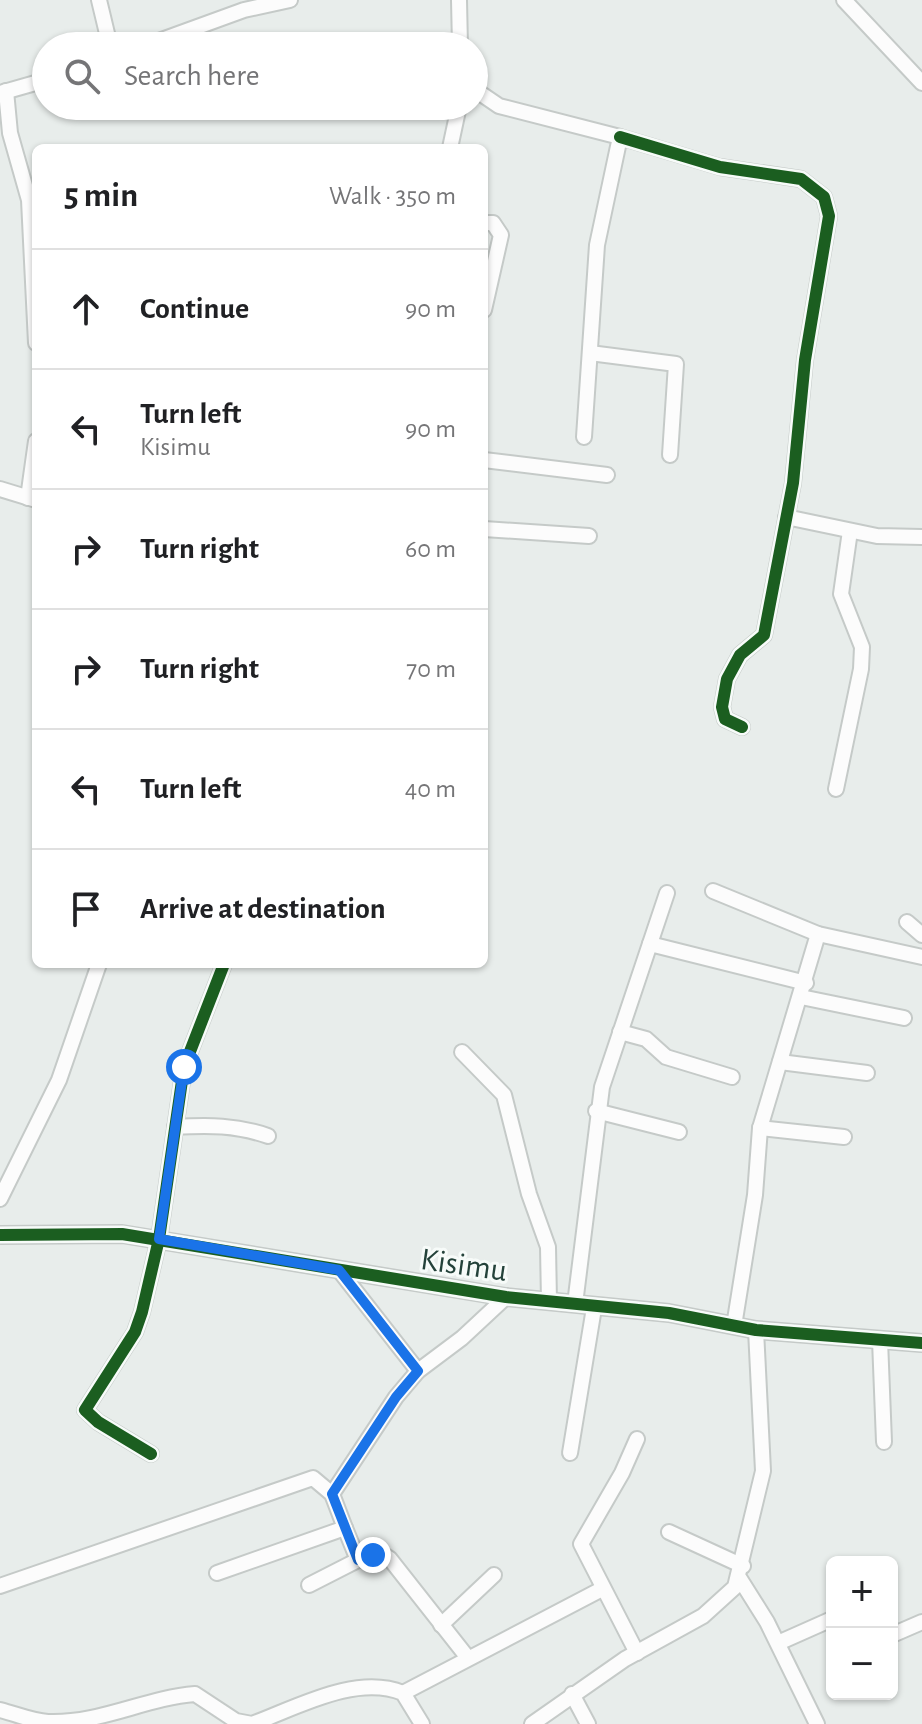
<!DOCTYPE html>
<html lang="en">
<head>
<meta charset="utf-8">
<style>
  :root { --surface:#fff; --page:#f2f2f2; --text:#202124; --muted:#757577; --line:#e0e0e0 }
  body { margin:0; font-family:"Alegreya Sans",sans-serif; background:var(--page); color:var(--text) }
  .controls { position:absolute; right:24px; bottom:24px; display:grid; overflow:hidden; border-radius:12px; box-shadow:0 2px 6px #0004 }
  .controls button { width:72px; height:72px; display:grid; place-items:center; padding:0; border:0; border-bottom:2px solid var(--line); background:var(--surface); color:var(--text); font:40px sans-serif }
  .stop { position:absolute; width:24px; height:24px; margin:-18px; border:6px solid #1a73e8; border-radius:50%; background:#fff }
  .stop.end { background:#1a73e8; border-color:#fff; box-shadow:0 2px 8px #0008 }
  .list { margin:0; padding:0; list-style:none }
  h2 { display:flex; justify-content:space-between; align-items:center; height:104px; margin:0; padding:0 32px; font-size:34px }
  h2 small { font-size:26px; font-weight:400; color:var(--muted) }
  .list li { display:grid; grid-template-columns:52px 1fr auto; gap:24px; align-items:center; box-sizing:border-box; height:120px; padding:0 32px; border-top:2px solid var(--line) }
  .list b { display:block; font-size:30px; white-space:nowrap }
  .list p { margin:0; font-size:26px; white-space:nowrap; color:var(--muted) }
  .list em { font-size:26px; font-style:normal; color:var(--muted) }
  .icon { flex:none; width:44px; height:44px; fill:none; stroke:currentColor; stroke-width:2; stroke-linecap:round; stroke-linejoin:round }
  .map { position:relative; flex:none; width:922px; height:1724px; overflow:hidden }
  .search { position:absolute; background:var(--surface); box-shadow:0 2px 6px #0004; left:32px; top:32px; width:456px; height:88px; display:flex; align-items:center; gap:20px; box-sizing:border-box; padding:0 28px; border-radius:44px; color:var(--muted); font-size:30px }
  .panel { position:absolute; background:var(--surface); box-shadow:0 2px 6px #0004; left:32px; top:144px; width:456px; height:824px; border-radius:12px }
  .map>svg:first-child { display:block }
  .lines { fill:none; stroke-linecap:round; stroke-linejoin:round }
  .minor-casing { stroke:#c5cac8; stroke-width:18 }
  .tertiary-casing { stroke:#c5cac8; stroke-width:20 }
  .minor { stroke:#fcfcfc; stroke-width:14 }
  .tertiary { stroke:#fcfcfc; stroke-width:16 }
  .cycleway-casing { stroke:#f7fbf9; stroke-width:17 }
  .cycleway { stroke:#1b5e20; stroke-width:12 }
  .route { stroke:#1a73e8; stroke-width:10 }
  .labels { text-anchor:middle; stroke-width:6; stroke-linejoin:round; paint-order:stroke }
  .street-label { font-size:32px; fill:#24423a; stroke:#f7fbf9 }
</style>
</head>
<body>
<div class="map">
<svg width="922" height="1724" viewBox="0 0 922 1724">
  <rect width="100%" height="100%" fill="#e8edeb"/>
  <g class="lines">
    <defs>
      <g id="minor">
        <path d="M 99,0 L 110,46"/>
        <path d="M 459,0 L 460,46"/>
        <path d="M 844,0 L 922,83"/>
        <path d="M 145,46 L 244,10 L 290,0"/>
        <path d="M 474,89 L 499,106 L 620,137 L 597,245 L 584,437"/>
        <path d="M 6,91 L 10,133 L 29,200 L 36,343"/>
        <path d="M 0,93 L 46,80"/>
        <path d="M 620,137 L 720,167 L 801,179 L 824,197 L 829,216 L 805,360 L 793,483 L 764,635 L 740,655 L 727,679 L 722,707 L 725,719 L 742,727"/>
        <path d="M 450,148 L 459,106"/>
        <path d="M 484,223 L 493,223 L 501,235 L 484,310"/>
        <path d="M 590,353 L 676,364 L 670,455"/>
        <path d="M 484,460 L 607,475"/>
        <path d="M 0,489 L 36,500"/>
        <path d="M 28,498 L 36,441"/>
        <path d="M 786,517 L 877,536 L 922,537"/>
        <path d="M 484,529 L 589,536"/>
        <path d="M 836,789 L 861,669 L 862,647 L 841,594 L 850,531"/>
        <path d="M 713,891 L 818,934 L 922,957"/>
        <path d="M 907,922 L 922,935"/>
        <path d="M 650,944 L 806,983"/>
        <path d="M 801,997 L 904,1018"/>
        <path d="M 620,1032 L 646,1039 L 666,1057 L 732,1077"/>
        <path d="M 462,1052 L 504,1095 L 529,1194 L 548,1247 L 549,1301"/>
        <path d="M 780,1062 L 867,1073"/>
        <path d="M 596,1111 L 679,1132"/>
        <path d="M 175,1127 C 209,1125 236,1125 268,1136"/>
        <path d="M 760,1128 L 844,1137"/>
        <path d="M 0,1199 L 59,1080 L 99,964"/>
        <path d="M 339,1270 L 418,1371"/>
        <path d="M 575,1304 L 602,1087 L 667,893"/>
        <path d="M 734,1326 L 755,1195 L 760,1128 L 818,934"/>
        <path d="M 880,1340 L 884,1442"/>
        <path d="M 570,1453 L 594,1308"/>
        <path d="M 151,1454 L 98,1422 L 85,1410 L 135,1332 L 142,1312 L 159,1239 L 184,1067 L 224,964"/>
        <path d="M 332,1494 L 396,1397 L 418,1371 L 462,1338 L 506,1297"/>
        <path d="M 345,1528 L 358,1560"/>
        <path d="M 669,1532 L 743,1566"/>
        <path d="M 740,1579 L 767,1622 L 817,1724"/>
        <path d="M 309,1585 L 358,1560 L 382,1554 L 390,1559 L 468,1658"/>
        <path d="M 0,1586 L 313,1478 L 332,1494 L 345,1528 L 217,1573"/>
        <path d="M 441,1625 L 494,1575"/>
        <path d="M 892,1635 L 922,1622"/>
        <path d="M 778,1643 L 832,1619"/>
        <path d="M 637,1653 L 581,1544 L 622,1473 L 637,1439"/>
        <path d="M 403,1693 L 602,1589"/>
        <path d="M 572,1694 L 588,1724"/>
        <path d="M 0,1710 C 16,1714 32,1721 48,1722 C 100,1724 145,1698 195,1694 L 236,1721 L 252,1724 C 298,1707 356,1674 403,1693 L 422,1724"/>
        <path d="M 532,1724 L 625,1659 L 703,1616 L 735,1587 L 763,1471 L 756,1330"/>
      </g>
      <path id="tertiary" d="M 0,1235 L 122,1234 L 506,1297 L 669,1313 L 756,1330 L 922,1343"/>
    </defs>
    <use href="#minor" class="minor-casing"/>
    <use href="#tertiary" class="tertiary-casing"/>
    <use href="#minor" class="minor"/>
    <use href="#tertiary" class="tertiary"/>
    <defs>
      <g id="cycleway">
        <path d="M 620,137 L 720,167 L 801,179 L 824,197 L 829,216 L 805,360 L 793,483 L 764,635 L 740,655 L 727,679 L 722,707 L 725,719 L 742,727"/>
        <path d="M 0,1235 L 122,1234 L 506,1297 L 669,1313 L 756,1330 L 922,1343"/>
        <path d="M 151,1454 L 98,1422 L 85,1410 L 135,1332 L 142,1312 L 159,1239 L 184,1067 L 224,964"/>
      </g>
    </defs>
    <use href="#cycleway" class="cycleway-casing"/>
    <use href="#cycleway" class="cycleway"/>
  </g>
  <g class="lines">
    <path class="route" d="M 184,1067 L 159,1239 L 339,1270 L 418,1371 L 396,1397 L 332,1494 L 358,1560 L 373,1555"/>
  </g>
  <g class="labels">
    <g class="street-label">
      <text transform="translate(464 1264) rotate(8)" y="11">Kisimu</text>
    </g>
  </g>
</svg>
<div class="controls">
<button>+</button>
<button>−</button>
</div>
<div class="stop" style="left:184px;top:1067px"></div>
<div class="stop end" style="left:373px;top:1555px"></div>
<div class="search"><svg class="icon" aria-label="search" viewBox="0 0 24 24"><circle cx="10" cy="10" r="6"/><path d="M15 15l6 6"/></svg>Search here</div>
<section class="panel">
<h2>5 min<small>Walk · 350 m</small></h2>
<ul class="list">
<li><svg class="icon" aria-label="ahead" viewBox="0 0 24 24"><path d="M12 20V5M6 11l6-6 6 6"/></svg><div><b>Continue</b></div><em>90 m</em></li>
<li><svg class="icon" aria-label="left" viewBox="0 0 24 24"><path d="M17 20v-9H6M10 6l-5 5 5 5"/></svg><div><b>Turn left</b><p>Kisimu</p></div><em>90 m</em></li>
<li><svg class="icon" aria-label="right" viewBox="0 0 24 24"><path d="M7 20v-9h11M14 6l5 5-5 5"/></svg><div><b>Turn right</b></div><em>60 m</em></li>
<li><svg class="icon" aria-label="right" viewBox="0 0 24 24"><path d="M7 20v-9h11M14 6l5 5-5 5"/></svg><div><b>Turn right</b></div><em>70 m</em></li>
<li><svg class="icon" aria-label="left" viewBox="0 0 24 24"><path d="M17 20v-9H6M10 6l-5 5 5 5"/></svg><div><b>Turn left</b></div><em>40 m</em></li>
<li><svg class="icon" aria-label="arrive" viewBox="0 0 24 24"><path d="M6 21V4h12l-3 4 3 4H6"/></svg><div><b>Arrive at destination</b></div></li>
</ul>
</section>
</div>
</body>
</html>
